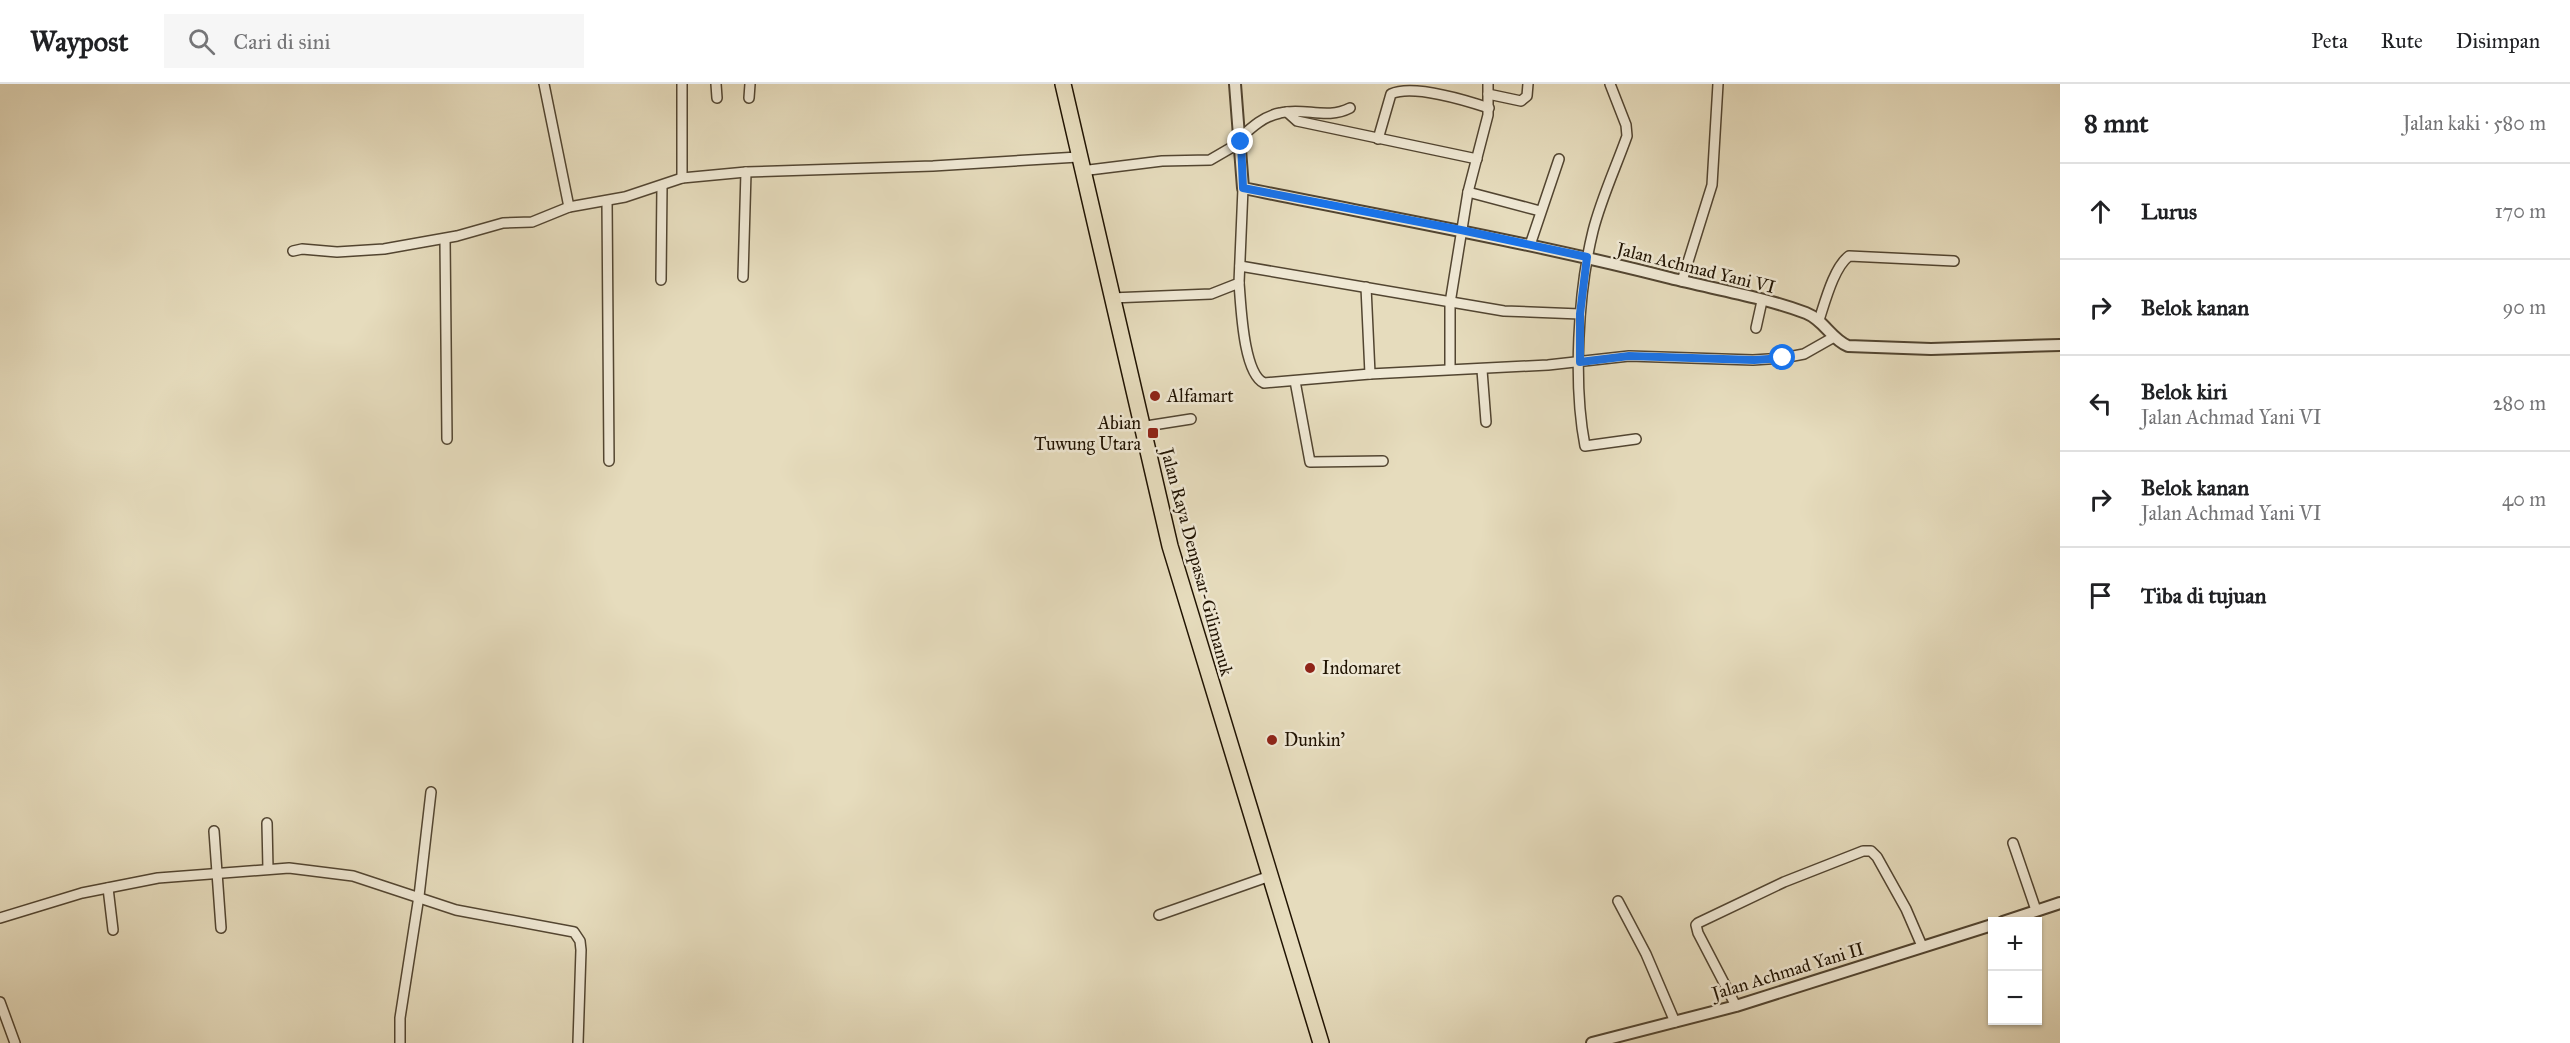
<!DOCTYPE html>
<html lang="id">
<head>
<meta charset="utf-8">
<style>
  :root { --surface:#fff; --page:#f6f6f6; --text:#202124; --muted:#757577; --line:#e0e0e0 }
  body { margin:0; font-family:"IM FELL Great Primer",serif; background:var(--page); color:var(--text) }
  .controls { position:absolute; right:18px; bottom:18px; display:grid; overflow:hidden; border-radius:0px; box-shadow:0 2px 4px #0004 }
  .controls button { width:54px; height:54px; display:grid; place-items:center; padding:0; border:0; border-bottom:2px solid var(--line); background:var(--surface); color:var(--text); font:30px sans-serif }
  .stop { position:absolute; width:18px; height:18px; margin:-14px; border:4px solid #1a73e8; border-radius:50%; background:#fff }
  .stop.end { background:#1a73e8; border-color:#fff; box-shadow:0 2px 6px #0008 }
  .list { margin:0; padding:0; list-style:none }
  h2 { display:flex; justify-content:space-between; align-items:center; height:78px; margin:0; padding:0 24px; font-size:26px }
  h2 small { font-size:20px; font-weight:400; color:var(--muted) }
  .list li { display:grid; grid-template-columns:39px 1fr auto; gap:18px; align-items:center; box-sizing:border-box; height:96px; padding:0 24px; border-top:2px solid var(--line) }
  .list b { display:block; font-size:22px; white-space:nowrap }
  .list p { margin:0; font-size:20px; white-space:nowrap; color:var(--muted) }
  .list em { font-size:20px; font-style:normal; color:var(--muted) }
  .icon { flex:none; width:33px; height:33px; fill:none; stroke:currentColor; stroke-width:2; stroke-linecap:round; stroke-linejoin:round }
  .map { position:relative; flex:none; width:2060px; height:959px; overflow:hidden }
  header { display:flex; align-items:center; gap:36px; box-sizing:border-box; height:84px; padding:0 30px; background:var(--surface); border-bottom:2px solid var(--line) }
  header strong { font-size:28px }
  nav { display:flex; gap:33px; margin-inline-start:auto; font-size:21px }
  .search { width:420px; height:54px; background:var(--page); display:flex; align-items:center; gap:15px; box-sizing:border-box; padding:0 21px; border-radius:0px; color:var(--muted); font-size:22px }
  main { display:flex }
  aside { flex:1; background:var(--surface) }
  .map>svg:first-child { display:block }
  .lines { fill:none; stroke-linecap:round; stroke-linejoin:round }
  .minor-casing { stroke:#524531; stroke-width:12 }
  .tertiary-casing { stroke:#524531; stroke-width:14 }
  .trunk-casing { stroke:#201302; stroke-width:18 }
  .minor { stroke:#efe8d4; stroke-width:9 }
  .tertiary { stroke:#efe8d4; stroke-width:10 }
  .trunk { stroke:#e6dcbd; stroke-width:15 }
  .route { stroke:#1a73e8; stroke-width:8 }
  .poi-dot { fill:#8f2418; stroke:#efe8d4; stroke-width:2 }
  .labels { text-anchor:middle; stroke-width:5; stroke-linejoin:round; paint-order:stroke }
  .street-label { font-size:18px; fill:#201302; stroke:#efe8d4 }
  .poi-label { font-size:18px; fill:#201302; stroke:#efe8d4; text-anchor:start }
</style>
</head>
<body>
<header>
<strong>Waypost</strong>
<div class="search"><svg class="icon" aria-label="search" viewBox="0 0 24 24"><circle cx="10" cy="10" r="6"/><path d="M15 15l6 6"/></svg>Cari di sini</div>
<nav><a>Peta</a><a>Rute</a><a>Disimpan</a></nav>
</header>
<main>
<div class="map">
<svg width="2060" height="959" viewBox="0 0 2060 959">
  <rect width="100%" height="100%" fill="#e6dcbd"/>
  <filter id="stains"><feTurbulence type="fractalNoise" baseFrequency=".00333" numOctaves="4"/><feColorMatrix values="0 0 0 0 .2 0 0 0 0 .09 0 0 0 0 .02 0 0 0 .5 -.17"/></filter>
  <radialGradient id="worn" r=".72"><stop offset=".6" stop-color="#630" stop-opacity="0"/><stop offset="1" stop-color="#630" stop-opacity=".3"/></radialGradient>
  <g class="lines">
    <defs>
      <g id="minor">
        <path d="M 544,0 L 569,123"/>
        <path d="M 682,0 L 682,94"/>
        <path d="M 716,0 L 717,14"/>
        <path d="M 1610,0 L 1626,41 L 1627,52 C 1616,83 1601,115 1593,147 C 1578,208 1573,300 1585,362 L 1636,355"/>
        <path d="M 1488,10 L 1521,17 L 1527,12 L 1528,0"/>
        <path d="M 749,14 L 750,0"/>
        <path d="M 1287,28 L 1297,37 L 1477,75"/>
        <path d="M 1240,54 C 1252,43 1264,32 1280,29 C 1304,23 1327,36 1350,24"/>
        <path d="M 1378,55 L 1391,10 C 1412,0 1465,16 1489,24"/>
        <path d="M 1081,87 L 1162,77 L 1210,76 L 1241,58"/>
        <path d="M 1468,108 L 1540,127"/>
        <path d="M 607,117 L 609,377"/>
        <path d="M 445,155 L 447,355"/>
        <path d="M 1530,161 L 1559,75"/>
        <path d="M 293,167 L 302,165 L 337,168 L 384,165 L 457,152 L 503,139 L 532,138 L 569,123 L 625,113 L 682,94 L 746,88 L 933,82 L 1078,73"/>
        <path d="M 1240,182 L 1504,227 L 1580,230"/>
        <path d="M 743,193 L 746,88"/>
        <path d="M 661,196 L 662,102"/>
        <path d="M 1682,197 L 1712,101 L 1718,0"/>
        <path d="M 1239,199 C 1241,221 1243,289 1264,299 L 1370,290 L 1548,281 L 1629,272 L 1753,276 L 1783,274 L 1804,270 L 1834,253"/>
        <path d="M 1366,203 L 1370,290"/>
        <path d="M 1111,214 L 1211,210 L 1239,199 L 1243,104"/>
        <path d="M 1819,236 C 1825,218 1834,183 1849,172 L 1954,177"/>
        <path d="M 1756,244 L 1762,217"/>
        <path d="M 1450,285 L 1450,219 L 1468,108 L 1488,31 L 1488,0"/>
        <path d="M 1482,286 L 1486,338"/>
        <path d="M 1295,297 L 1310,378 L 1383,377"/>
        <path d="M 1140,343 L 1191,335"/>
        <path d="M 267,739 L 268,785"/>
        <path d="M 214,747 L 221,844"/>
        <path d="M 2013,759 L 2036,826"/>
        <path d="M 108,804 L 113,846"/>
        <path d="M 1618,817 L 1646,870 L 1675,938"/>
        <path d="M 1159,831 L 1270,792"/>
        <path d="M 0,834 L 82,809 L 158,794 L 289,784 L 353,792 L 456,826 L 574,848 L 580,857 L 581,866 L 578,959"/>
        <path d="M 0,918 L 15,959"/>
        <path d="M 1736,922 L 1698,849 L 1696,841 L 1698,839 L 1784,798 L 1863,767 L 1871,767 L 1877,773 L 1906,825 L 1922,862"/>
        <path d="M 400,959 L 400,934 L 419,812 L 431,708"/>
      </g>
      <g id="tertiary">
        <path d="M 1235,0 L 1243,104 C 1386,133 1529,158 1670,194 C 1714,205 1763,213 1806,229 C 1824,236 1831,255 1848,262 L 1931,265 L 2060,261"/>
        <path d="M 2003,838 L 2060,819"/>
        <path d="M 1592,959 L 1736,922 L 1992,841"/>
      </g>
      <path id="trunk" d="M 1063,0 L 1170,462 L 1321,959"/>
    </defs>
    <use href="#minor" class="minor-casing"/>
    <use href="#tertiary" class="tertiary-casing"/>
    <use href="#trunk" class="trunk-casing"/>
    <use href="#minor" class="minor"/>
    <use href="#tertiary" class="tertiary"/>
    <use href="#trunk" class="trunk"/>
  </g>
  <g class="lines">
    <path class="route" d="M 1241,58 L 1243,104 L 1461,146 L 1587,173 L 1580,230 L 1580,278 L 1629,272 L 1754,276 L 1783,274"/>
  </g>
  <g class="poi-dot">
    <circle cx="1155" cy="312" r="6"/>
    <rect x="1147" y="343" width="12" height="12" rx="3"/>
    <circle cx="1310" cy="584" r="6"/>
    <circle cx="1272" cy="656" r="6"/>
  </g>
  <g class="labels">
    <g class="street-label">
      <text transform="translate(1696 184) rotate(14)" y="6">Jalan Achmad Yani VI</text>
      <text transform="translate(1197 478) rotate(75)" y="6">Jalan Raya Denpasar-Gilimanuk</text>
      <text transform="translate(1788 887) rotate(-17)" y="6">Jalan Achmad Yani II</text>
    </g>
    <g class="poi-label">
      <text x="1167" y="318">Alfamart</text>
      <text x="1141" y="345" text-anchor="end">Abian<tspan x="1141" dy="21">Tuwung Utara</tspan></text>
      <text x="1322" y="590">Indomaret</text>
      <text x="1284" y="662">Dunkin'</text>
    </g>
  </g>
  <rect width="100%" height="100%" filter="url(#stains)"/>
  <rect width="100%" height="100%" fill="url(#worn)"/>
</svg>
<div class="controls">
<button>+</button>
<button>−</button>
</div>
<div class="stop" style="left:1783px;top:274px"></div>
<div class="stop end" style="left:1241px;top:58px"></div>
</div>
<aside>
<h2>8 mnt<small>Jalan kaki · 580 m</small></h2>
<ul class="list">
<li><svg class="icon" aria-label="ahead" viewBox="0 0 24 24"><path d="M12 20V5M6 11l6-6 6 6"/></svg><div><b>Lurus</b></div><em>170 m</em></li>
<li><svg class="icon" aria-label="right" viewBox="0 0 24 24"><path d="M7 20v-9h11M14 6l5 5-5 5"/></svg><div><b>Belok kanan</b></div><em>90 m</em></li>
<li><svg class="icon" aria-label="left" viewBox="0 0 24 24"><path d="M17 20v-9H6M10 6l-5 5 5 5"/></svg><div><b>Belok kiri</b><p>Jalan Achmad Yani VI</p></div><em>280 m</em></li>
<li><svg class="icon" aria-label="right" viewBox="0 0 24 24"><path d="M7 20v-9h11M14 6l5 5-5 5"/></svg><div><b>Belok kanan</b><p>Jalan Achmad Yani VI</p></div><em>40 m</em></li>
<li><svg class="icon" aria-label="arrive" viewBox="0 0 24 24"><path d="M6 21V4h12l-3 4 3 4H6"/></svg><div><b>Tiba di tujuan</b></div></li>
</ul>
</aside>
</main>
</body>
</html>
